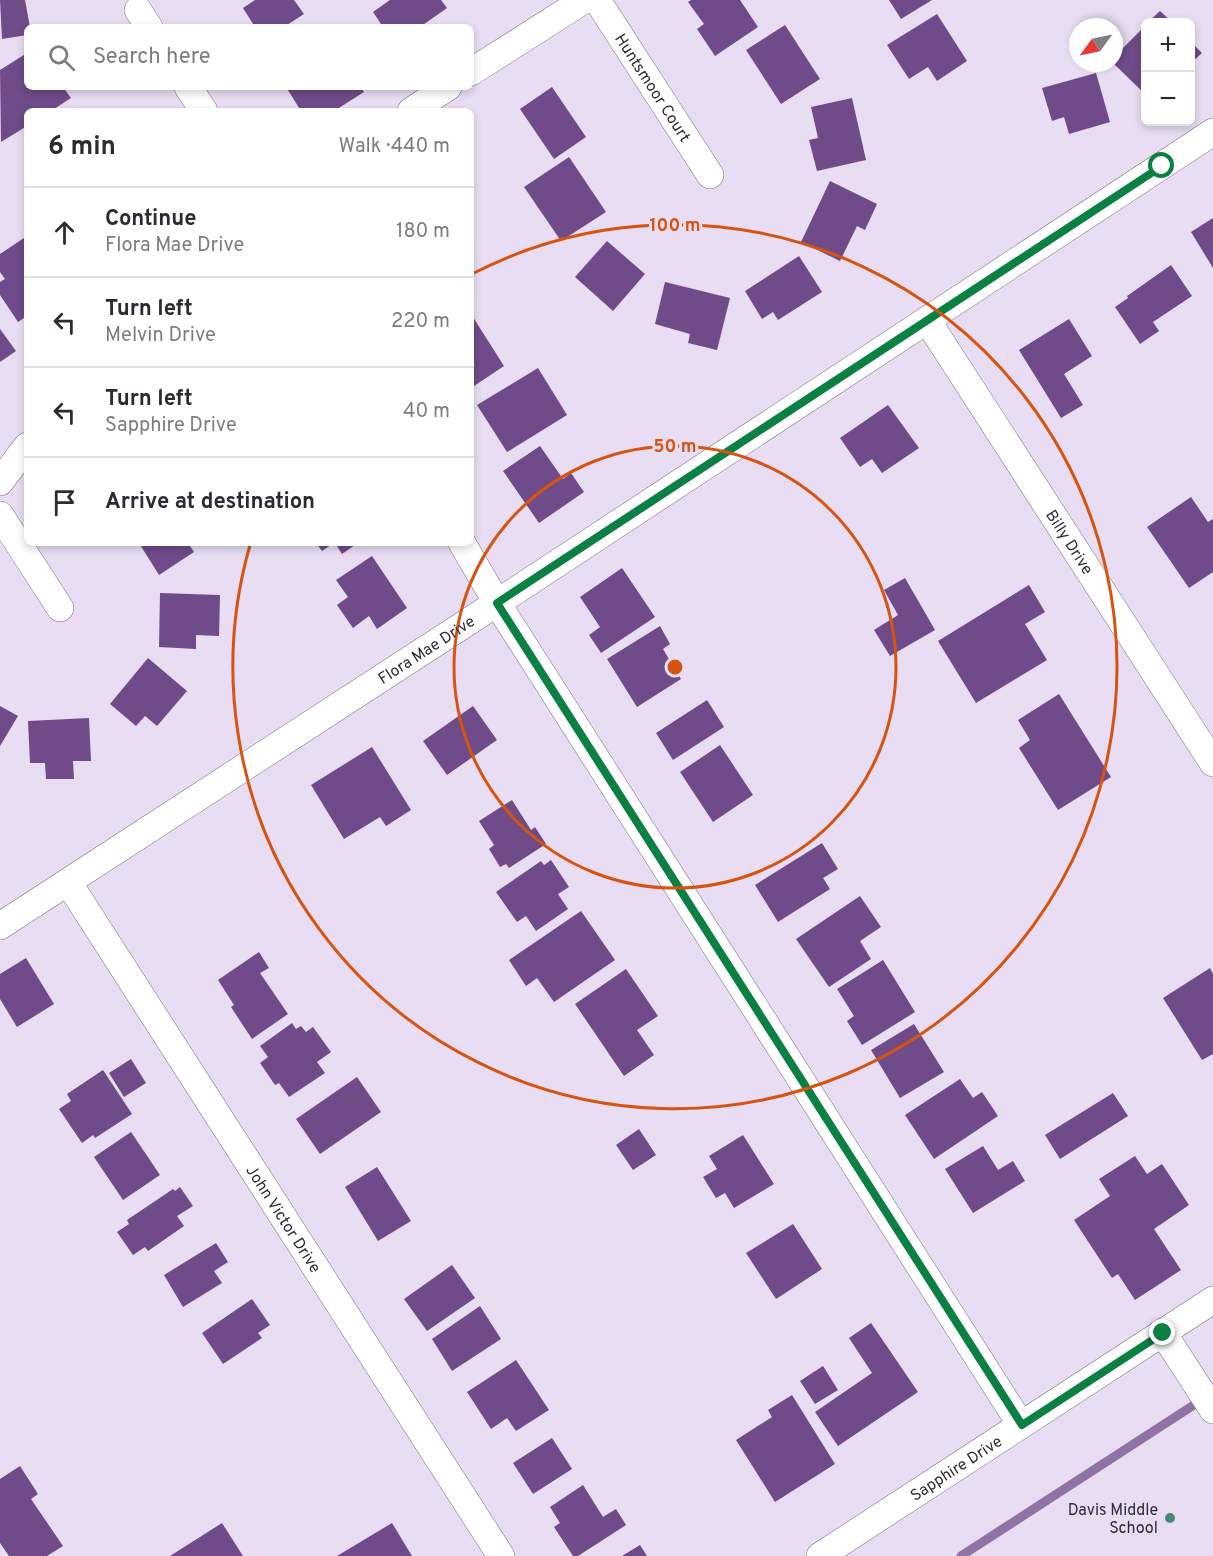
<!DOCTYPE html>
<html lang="en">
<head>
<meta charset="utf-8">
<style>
  :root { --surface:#fff; --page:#f7f7f7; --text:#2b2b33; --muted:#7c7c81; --line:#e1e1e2 }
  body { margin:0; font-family:Overpass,sans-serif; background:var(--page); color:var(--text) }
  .controls { position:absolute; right:18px; top:18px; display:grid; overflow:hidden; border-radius:9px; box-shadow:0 3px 9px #0003 }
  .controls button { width:54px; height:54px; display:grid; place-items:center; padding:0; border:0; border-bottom:2px solid var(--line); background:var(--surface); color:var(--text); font:30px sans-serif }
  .compass { position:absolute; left:1069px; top:18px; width:54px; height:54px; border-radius:50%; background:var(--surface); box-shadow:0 3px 9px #0003; rotate:237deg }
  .stop { position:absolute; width:18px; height:18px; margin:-14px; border:4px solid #0b8043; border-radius:50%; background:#fff }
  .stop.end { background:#0b8043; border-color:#fff; box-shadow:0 2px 6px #0008 }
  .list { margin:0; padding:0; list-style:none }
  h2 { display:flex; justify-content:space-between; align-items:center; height:78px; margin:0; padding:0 24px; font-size:26px }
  h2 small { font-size:20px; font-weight:400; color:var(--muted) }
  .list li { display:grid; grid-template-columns:39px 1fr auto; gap:18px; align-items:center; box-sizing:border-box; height:90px; padding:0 24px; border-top:2px solid var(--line) }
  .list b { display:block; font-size:22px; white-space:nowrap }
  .list p { margin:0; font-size:20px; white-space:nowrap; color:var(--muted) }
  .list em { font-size:20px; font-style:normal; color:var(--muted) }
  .icon { flex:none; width:33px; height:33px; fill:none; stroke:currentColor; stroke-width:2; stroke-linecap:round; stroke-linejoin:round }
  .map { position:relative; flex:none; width:1213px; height:1556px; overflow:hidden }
  .search { position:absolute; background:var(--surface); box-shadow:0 3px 9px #0003; left:24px; top:24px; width:450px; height:66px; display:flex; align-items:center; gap:15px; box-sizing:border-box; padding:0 21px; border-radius:9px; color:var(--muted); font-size:22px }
  .panel { position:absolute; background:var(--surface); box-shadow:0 3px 9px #0003; left:24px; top:108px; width:450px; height:438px; border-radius:9px }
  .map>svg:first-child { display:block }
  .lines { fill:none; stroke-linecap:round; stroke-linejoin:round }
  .stream { stroke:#8e73a4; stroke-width:9 }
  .building { fill:#6f4c89 }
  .street-casing { stroke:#7b7083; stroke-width:28 }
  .street { stroke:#fff; stroke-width:27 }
  .route { stroke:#0b8043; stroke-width:8 }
  .ring { fill:none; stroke:#d65410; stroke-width:3 }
  .poi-dot { fill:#45887a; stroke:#e8ddf2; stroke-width:2 }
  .labels { text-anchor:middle; stroke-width:6; stroke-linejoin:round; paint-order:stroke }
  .street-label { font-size:16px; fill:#2f2b33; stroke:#e8ddf2 }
  .poi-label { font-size:16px; fill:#2f2b33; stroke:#e8ddf2; text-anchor:end }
  .centre { fill:#d65410; stroke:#e8ddf2; stroke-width:3 }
  .ring-label { font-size:18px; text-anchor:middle; font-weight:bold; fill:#d65410; stroke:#e8ddf2; stroke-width:6; stroke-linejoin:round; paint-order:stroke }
</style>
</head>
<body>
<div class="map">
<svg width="1213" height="1556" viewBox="0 0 1213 1556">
  <rect width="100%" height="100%" fill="#e8ddf2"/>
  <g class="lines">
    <path class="stream" d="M 961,1556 L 1203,1399"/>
  </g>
  <g class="building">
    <path d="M 0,0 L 25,0 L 30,27 L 27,27 L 27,35 L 2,39 Z"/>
    <path d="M 255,0 L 294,0 L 304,14 L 284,27 L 255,27 L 243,8 Z"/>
    <path d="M 390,0 L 441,0 L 447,8 L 420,27 L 383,27 L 373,12 Z"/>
    <path d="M 691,0 L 740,0 L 758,27 L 715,56 L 697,29 L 704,24 L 688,2 Z"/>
    <path d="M 889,0 L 932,0 L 901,19 Z"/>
    <path d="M 1160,11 L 1172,22 L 1148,22 Z"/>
    <path d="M 937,14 L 967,61 L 937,81 L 928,67 L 909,79 L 887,45 Z"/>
    <path d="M 785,25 L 820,79 L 781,104 L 746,50 Z"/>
    <path d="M 1146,25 L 1146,95 L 1114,64 L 1114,57 Z"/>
    <path d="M 1190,41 L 1202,53 L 1190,64 Z"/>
    <path d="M 27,53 L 27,87 L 63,87 L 71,98 L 51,111 L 27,111 L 27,126 L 1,142 L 0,70 Z"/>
    <path d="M 1096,73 L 1110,122 L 1069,134 L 1064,117 L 1052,121 L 1042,88 Z"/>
    <path d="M 286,87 L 361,87 L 364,92 L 334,111 L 301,111 Z"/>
    <path d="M 552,87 L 586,137 L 554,159 L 520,109 Z"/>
    <path d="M 852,98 L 866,160 L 817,171 L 809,140 L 818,138 L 811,107 Z"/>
    <path d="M 569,157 L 606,212 L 561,241 L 524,187 Z"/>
    <path d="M 830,181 L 877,204 L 865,230 L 857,226 L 840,261 L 801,242 Z"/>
    <path d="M 1213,218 L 1213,268 L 1191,232 Z"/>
    <path d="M 24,238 L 27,243 L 27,316 L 18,322 L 0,295 L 0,282 L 5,279 L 0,272 L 0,254 Z"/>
    <path d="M 607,241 L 645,274 L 613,311 L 575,277 Z"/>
    <path d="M 799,256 L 822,292 L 778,320 L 773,312 L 762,319 L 745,291 Z"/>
    <path d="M 1171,265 L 1192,296 L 1153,322 L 1159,331 L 1140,344 L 1115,307 L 1128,298 L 1127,296 Z"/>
    <path d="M 665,282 L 730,298 L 717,350 L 688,343 L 690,334 L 655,324 Z"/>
    <path d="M 471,314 L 504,366 L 471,388 Z"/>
    <path d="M 1069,319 L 1092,356 L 1064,374 L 1083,405 L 1061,418 L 1019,350 Z"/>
    <path d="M 0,329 L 16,351 L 0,362 Z"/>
    <path d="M 538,368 L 567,415 L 507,452 L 477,405 Z"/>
    <path d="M 888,405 L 919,448 L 882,473 L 872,459 L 860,467 L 840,438 Z"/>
    <path d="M 540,446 L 563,479 L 571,473 L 584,492 L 539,523 L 503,471 Z"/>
    <path d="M 1191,497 L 1208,522 L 1213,519 L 1213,572 L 1189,588 L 1147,527 Z"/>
    <path d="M 139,543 L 188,543 L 194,552 L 159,575 Z"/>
    <path d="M 316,543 L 334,543 L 322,551 Z"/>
    <path d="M 335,543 L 358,543 L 342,554 Z"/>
    <path d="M 372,556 L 407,608 L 377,629 L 369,616 L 353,628 L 337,605 L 348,597 L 336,580 Z"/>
    <path d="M 622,568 L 655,617 L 601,653 L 589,635 L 600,627 L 580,597 Z"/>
    <path d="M 905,578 L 935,630 L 890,656 L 874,630 L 898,615 L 884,590 Z"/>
    <path d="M 1029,585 L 1045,612 L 1025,624 L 1047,660 L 976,703 L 938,641 Z"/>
    <path d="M 160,593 L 220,595 L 219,636 L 196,635 L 196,649 L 159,647 Z"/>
    <path d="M 660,626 L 670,644 L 663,649 L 681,679 L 637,707 L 607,659 Z"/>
    <path d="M 148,658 L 187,691 L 157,726 L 145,716 L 136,726 L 110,704 Z"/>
    <path d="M 1059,694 L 1111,777 L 1058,810 L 1019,748 L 1030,740 L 1018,720 Z"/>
    <path d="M 707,700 L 724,727 L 673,760 L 656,733 Z"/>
    <path d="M 0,706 L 18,716 L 0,746 Z"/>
    <path d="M 473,706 L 497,740 L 447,775 L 423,741 Z"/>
    <path d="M 89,718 L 91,761 L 73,761 L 74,779 L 46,779 L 45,763 L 30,763 L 28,721 Z"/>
    <path d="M 720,745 L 753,795 L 713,822 L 680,772 Z"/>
    <path d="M 372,747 L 411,810 L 386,826 L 380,817 L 344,839 L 311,785 Z"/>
    <path d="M 512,800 L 531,830 L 535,827 L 546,844 L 509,868 L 506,864 L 500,867 L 489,849 L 494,845 L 479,821 Z"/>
    <path d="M 822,843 L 838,869 L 823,878 L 830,889 L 778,922 L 755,885 Z"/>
    <path d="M 551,860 L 569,887 L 558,894 L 568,909 L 536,931 L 526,916 L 517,922 L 496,892 L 541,861 L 544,865 Z"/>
    <path d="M 860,896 L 881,927 L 860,941 L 871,959 L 829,987 L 796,939 Z"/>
    <path d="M 581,911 L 615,960 L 554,1002 L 537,978 L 526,986 L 509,960 Z"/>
    <path d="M 259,952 L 269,968 L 260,973 L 288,1014 L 252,1039 L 231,1007 L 234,1005 L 218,980 Z"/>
    <path d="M 26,958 L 54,1004 L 17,1027 L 0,999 L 0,974 Z"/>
    <path d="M 883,960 L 915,1012 L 862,1045 L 847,1021 L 854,1016 L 837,989 Z"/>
    <path d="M 1210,968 L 1213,974 L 1213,1054 L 1202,1060 L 1163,998 Z"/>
    <path d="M 626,969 L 658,1016 L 637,1030 L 654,1055 L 624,1076 L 575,1004 Z"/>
    <path d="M 292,1023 L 296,1029 L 301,1026 L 306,1032 L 313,1027 L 331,1052 L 317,1062 L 325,1073 L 289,1097 L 279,1083 L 275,1085 L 260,1063 L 268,1057 L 260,1046 Z"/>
    <path d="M 914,1024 L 944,1072 L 900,1098 L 871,1050 Z"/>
    <path d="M 131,1059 L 146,1083 L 124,1097 L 109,1073 Z"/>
    <path d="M 103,1070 L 132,1114 L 95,1138 L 93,1135 L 82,1143 L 59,1109 L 71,1101 L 67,1094 Z"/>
    <path d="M 357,1077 L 381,1112 L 320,1154 L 296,1119 Z"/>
    <path d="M 960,1079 L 973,1098 L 982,1092 L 998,1116 L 934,1159 L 905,1115 Z"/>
    <path d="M 1113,1093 L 1128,1116 L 1060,1159 L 1045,1135 Z"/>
    <path d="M 639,1129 L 656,1155 L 633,1170 L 616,1145 Z"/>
    <path d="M 131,1132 L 160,1175 L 123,1200 L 94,1157 Z"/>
    <path d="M 743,1135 L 774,1184 L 734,1208 L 725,1193 L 716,1198 L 703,1177 L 717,1169 L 709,1156 Z"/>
    <path d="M 983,1146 L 998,1170 L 1013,1161 L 1025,1181 L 973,1213 L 945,1169 Z"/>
    <path d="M 1135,1156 L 1147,1174 L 1162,1164 L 1189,1205 L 1154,1229 L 1181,1270 L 1135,1300 L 1118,1274 L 1112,1278 L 1074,1220 L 1110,1196 L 1099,1179 Z"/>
    <path d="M 377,1167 L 411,1221 L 378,1241 L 345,1187 Z"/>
    <path d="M 180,1187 L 193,1206 L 177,1216 L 184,1226 L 148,1251 L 145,1247 L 133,1255 L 117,1232 L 129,1224 L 127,1220 L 173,1189 L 175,1191 Z"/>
    <path d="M 793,1224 L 822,1269 L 776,1299 L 746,1253 Z"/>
    <path d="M 216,1243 L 228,1262 L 214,1271 L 222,1283 L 183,1307 L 164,1275 Z"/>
    <path d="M 452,1265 L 475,1298 L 427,1331 L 404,1299 Z"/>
    <path d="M 252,1299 L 270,1325 L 258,1333 L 262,1338 L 223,1364 L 202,1333 Z"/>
    <path d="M 480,1306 L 501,1339 L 452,1371 L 432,1339 Z"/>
    <path d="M 871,1323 L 918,1392 L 838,1446 L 815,1412 L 872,1373 L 849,1338 Z"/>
    <path d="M 516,1360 L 549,1410 L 516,1431 L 507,1418 L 491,1429 L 467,1392 Z"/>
    <path d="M 823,1366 L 838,1390 L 815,1404 L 800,1381 Z"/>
    <path d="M 792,1395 L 835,1464 L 775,1502 L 736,1440 L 772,1417 L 768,1410 Z"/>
    <path d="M 552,1438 L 572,1469 L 533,1494 L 513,1463 Z"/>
    <path d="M 20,1466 L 38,1494 L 31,1499 L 63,1546 L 47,1556 L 9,1556 L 0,1543 L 0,1479 Z"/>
    <path d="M 583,1485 L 603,1517 L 616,1509 L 626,1525 L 578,1556 L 573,1556 L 554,1527 L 560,1523 L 550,1507 Z"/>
    <path d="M 222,1523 L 243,1556 L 170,1556 Z"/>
    <path d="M 392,1523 L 412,1556 L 337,1556 Z"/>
    <path d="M 640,1545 L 647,1556 L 622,1556 Z"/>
  </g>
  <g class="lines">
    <defs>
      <g id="street">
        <path id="s1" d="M 597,0 L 710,175"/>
        <path d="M 138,10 L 149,27"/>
        <path d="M 471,72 L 584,0"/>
        <path d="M 188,87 L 204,111"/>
        <path d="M 411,111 L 448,87"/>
        <path id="s2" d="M 927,320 L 1213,763"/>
        <path d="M 0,482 L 27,446"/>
        <path d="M 0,515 L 60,608"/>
        <path d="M 462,543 L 497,603 L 1021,1425"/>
        <path id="s3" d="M 68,882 L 501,1556"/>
        <path id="s4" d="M 0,926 L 497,603 L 1213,132"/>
        <path d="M 1163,1333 L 1213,1410"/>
        <path id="s5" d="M 820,1556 L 1213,1300"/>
      </g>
    </defs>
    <use href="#street" class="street-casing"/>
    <use href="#street" class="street"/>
  </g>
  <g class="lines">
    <path class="route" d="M 1162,166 L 497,603 L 1022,1425 L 1163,1333"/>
  </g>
  <g class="ring">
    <circle cx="675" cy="667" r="221"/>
    <path d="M474 273A442 442 0 1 1 250 545"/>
  </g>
  <circle class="poi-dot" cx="1170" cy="1518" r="6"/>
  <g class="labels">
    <g class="street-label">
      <text dy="6" stroke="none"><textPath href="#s1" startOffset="104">Huntsmoor Court</textPath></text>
      <text dy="6" stroke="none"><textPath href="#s2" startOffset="264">Billy Drive</textPath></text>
      <text dy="6" stroke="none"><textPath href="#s4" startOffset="508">Flora Mae Drive</textPath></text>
      <text dy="6" stroke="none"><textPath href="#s3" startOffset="400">John Victor Drive</textPath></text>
      <text dy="6" stroke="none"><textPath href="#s5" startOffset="162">Sapphire Drive</textPath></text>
    </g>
    <g class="poi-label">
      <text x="1158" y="1515">Davis Middle<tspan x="1158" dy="18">School</tspan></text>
    </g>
  </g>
  <circle cx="675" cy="667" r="9" class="centre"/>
  <g class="ring-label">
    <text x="675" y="231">100 m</text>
    <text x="675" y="452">50 m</text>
  </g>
</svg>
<div class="controls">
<button>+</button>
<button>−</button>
</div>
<svg class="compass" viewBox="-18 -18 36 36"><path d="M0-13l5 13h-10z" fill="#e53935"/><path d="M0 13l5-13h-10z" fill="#7c7c81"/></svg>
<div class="stop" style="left:1162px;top:166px"></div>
<div class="stop end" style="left:1163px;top:1333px"></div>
<div class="search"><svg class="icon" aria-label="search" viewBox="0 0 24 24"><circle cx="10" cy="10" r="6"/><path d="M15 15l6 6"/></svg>Search here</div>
<section class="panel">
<h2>6 min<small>Walk · 440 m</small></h2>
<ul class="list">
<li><svg class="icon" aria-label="ahead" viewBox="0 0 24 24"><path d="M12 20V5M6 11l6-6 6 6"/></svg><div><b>Continue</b><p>Flora Mae Drive</p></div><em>180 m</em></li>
<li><svg class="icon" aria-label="left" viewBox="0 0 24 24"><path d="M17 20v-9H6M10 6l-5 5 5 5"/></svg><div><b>Turn left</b><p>Melvin Drive</p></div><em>220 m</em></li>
<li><svg class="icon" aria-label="left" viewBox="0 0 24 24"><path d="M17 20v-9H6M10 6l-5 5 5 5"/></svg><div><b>Turn left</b><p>Sapphire Drive</p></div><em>40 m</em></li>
<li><svg class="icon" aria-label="arrive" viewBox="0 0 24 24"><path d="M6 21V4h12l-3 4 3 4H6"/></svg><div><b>Arrive at destination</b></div></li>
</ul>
</section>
</div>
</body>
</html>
